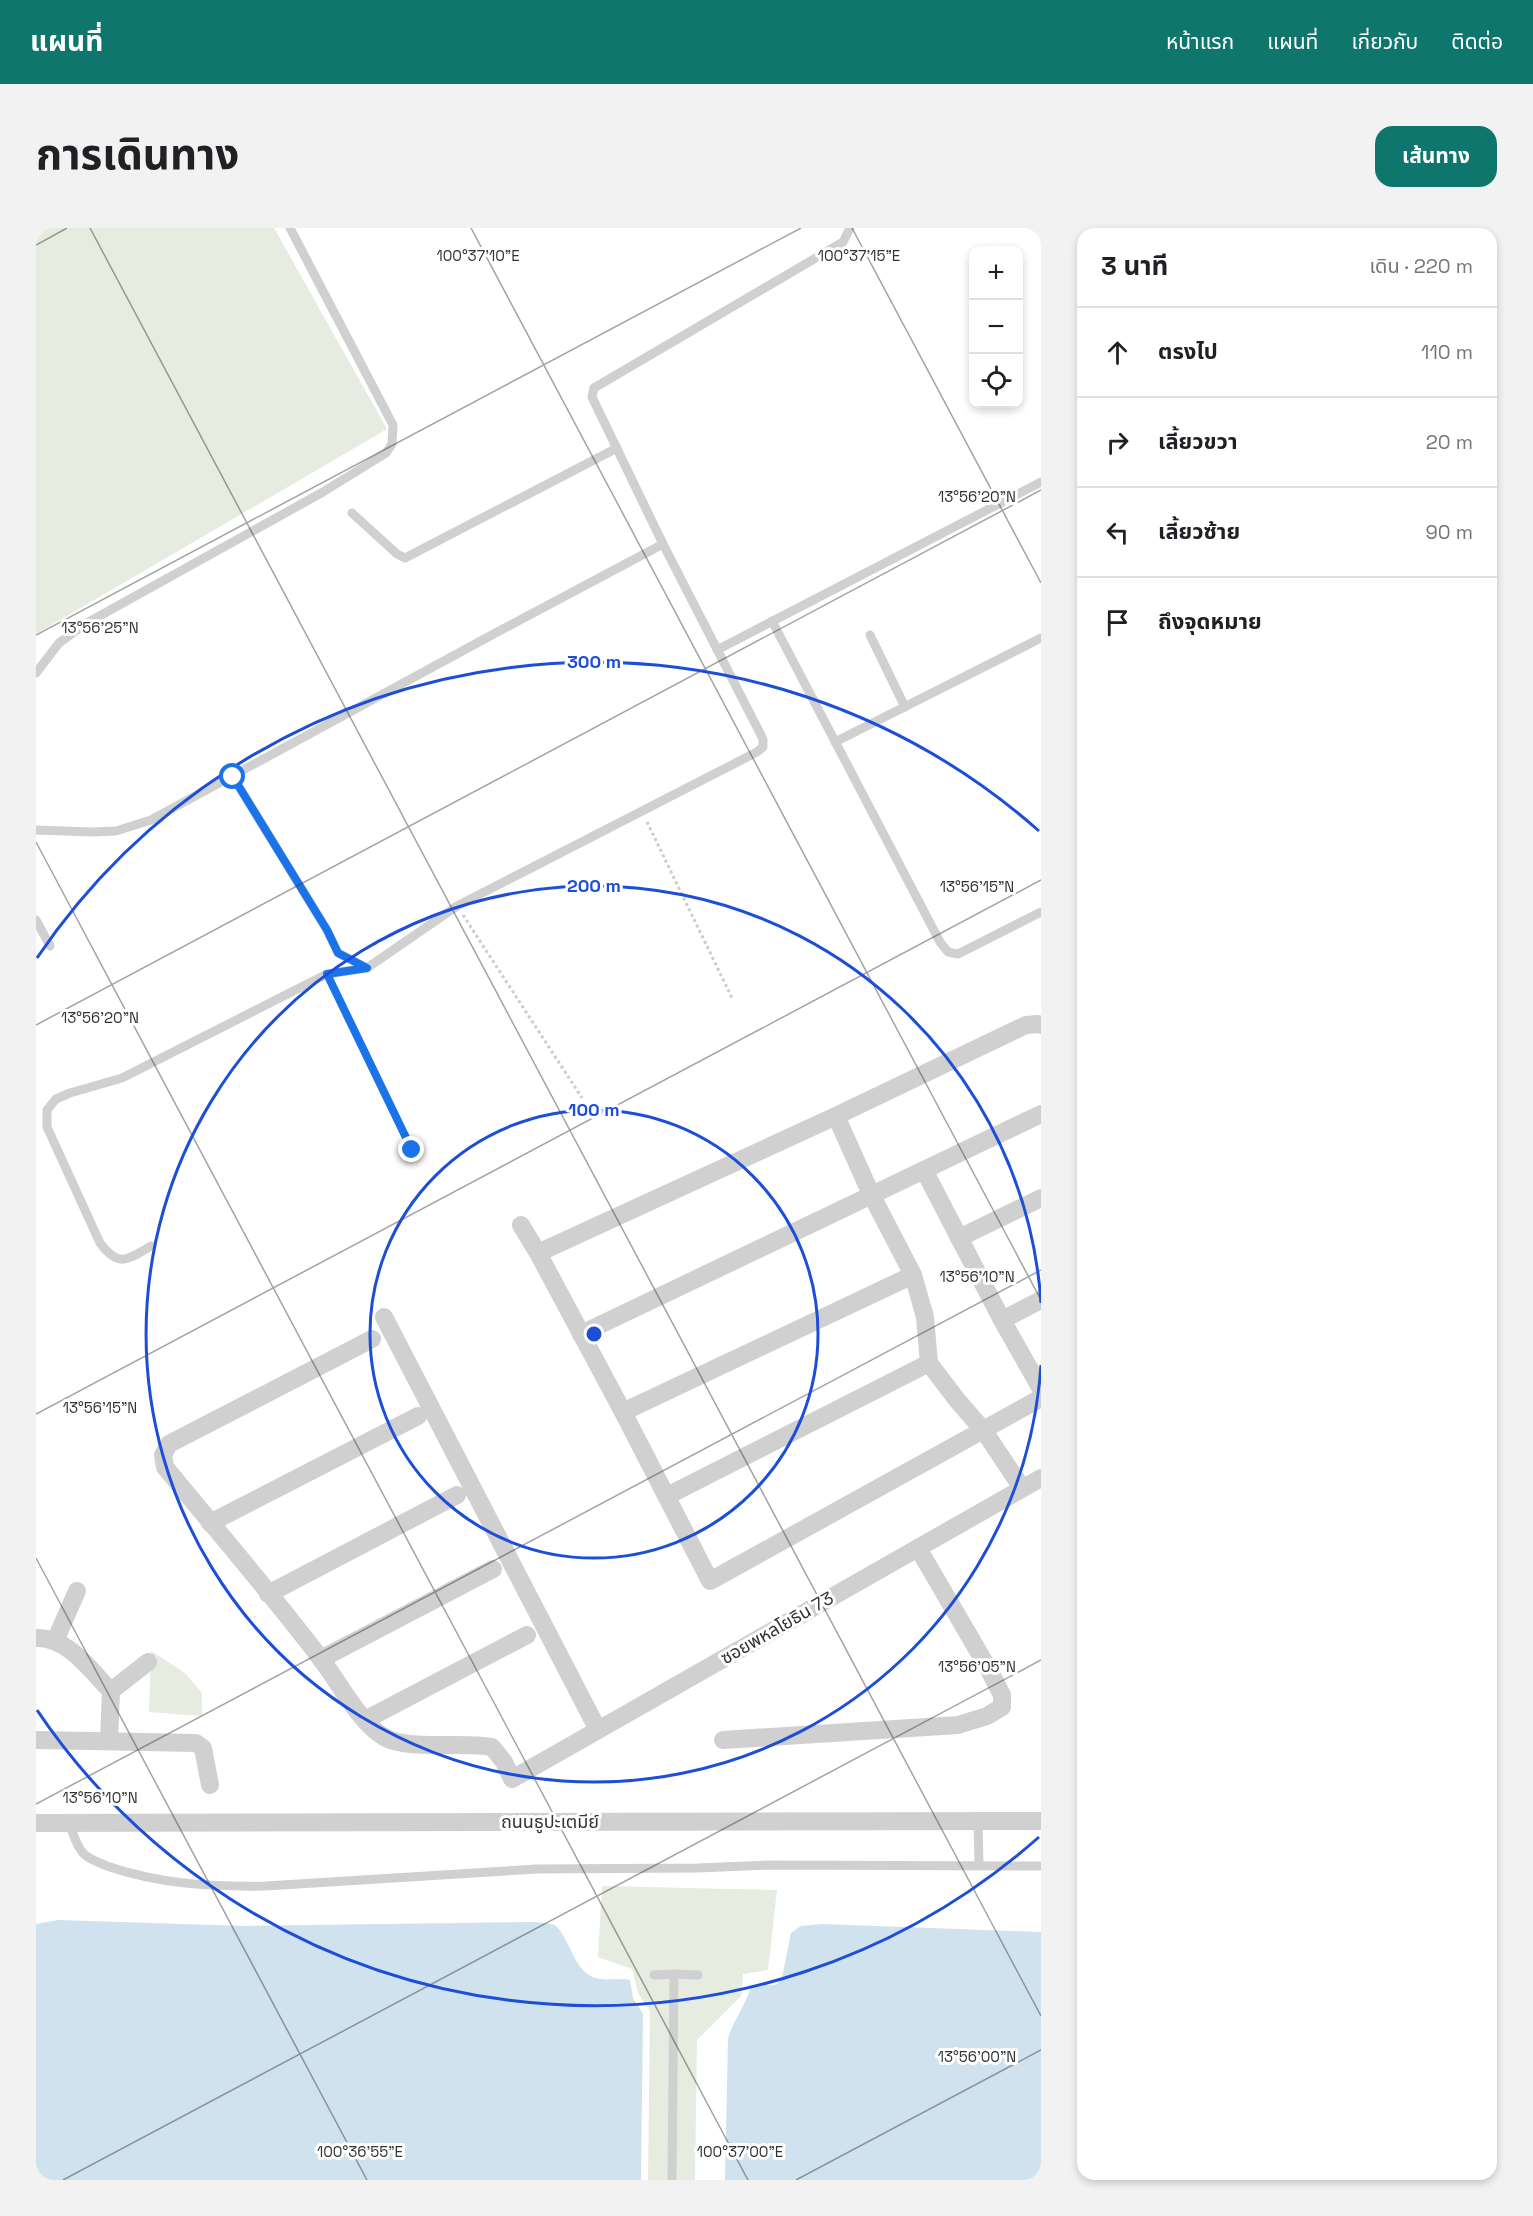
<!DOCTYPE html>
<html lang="th">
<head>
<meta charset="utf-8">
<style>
  :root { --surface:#fff; --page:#f2f2f2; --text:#202124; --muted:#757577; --line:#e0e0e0; --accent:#0f766e }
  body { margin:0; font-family:"Space Grotesk","Noto Sans Thai",sans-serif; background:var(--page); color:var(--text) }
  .controls { position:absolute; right:18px; top:18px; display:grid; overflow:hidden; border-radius:12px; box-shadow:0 3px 9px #0003 }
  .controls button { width:54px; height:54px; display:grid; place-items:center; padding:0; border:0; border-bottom:2px solid var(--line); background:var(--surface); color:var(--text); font:30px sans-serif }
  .stop { position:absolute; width:18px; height:18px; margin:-14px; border:4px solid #1a73e8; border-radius:50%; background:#fff }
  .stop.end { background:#1a73e8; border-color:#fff; box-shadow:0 2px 6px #0008 }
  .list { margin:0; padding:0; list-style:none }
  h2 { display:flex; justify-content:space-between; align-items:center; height:78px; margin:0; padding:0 24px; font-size:26px }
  h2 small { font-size:20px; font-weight:400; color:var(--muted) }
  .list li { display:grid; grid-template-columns:39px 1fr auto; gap:18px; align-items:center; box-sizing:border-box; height:90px; padding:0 24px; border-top:2px solid var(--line) }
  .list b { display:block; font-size:22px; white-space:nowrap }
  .list em { font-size:20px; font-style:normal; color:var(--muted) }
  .icon { flex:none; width:33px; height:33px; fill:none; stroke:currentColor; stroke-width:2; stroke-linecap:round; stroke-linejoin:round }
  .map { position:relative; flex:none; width:1005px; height:1952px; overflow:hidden; border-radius:18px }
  header { display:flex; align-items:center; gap:36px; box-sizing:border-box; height:84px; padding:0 30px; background:var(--accent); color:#fff }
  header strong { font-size:28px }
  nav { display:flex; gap:33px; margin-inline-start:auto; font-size:21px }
  .intro { display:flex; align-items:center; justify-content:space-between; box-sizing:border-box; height:144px; padding:0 36px }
  h1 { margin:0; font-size:42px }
  .button { padding:15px 27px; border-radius:18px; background:var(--accent); color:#fff; font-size:21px; font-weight:700 }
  main { display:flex; gap:36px; padding:0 36px }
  aside { flex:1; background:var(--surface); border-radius:18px; box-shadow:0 3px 9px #0003 }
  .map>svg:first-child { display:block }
  .green { fill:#e6ecdf }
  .water { fill:#cfe2ee }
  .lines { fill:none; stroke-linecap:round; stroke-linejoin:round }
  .path { stroke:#cdcdcd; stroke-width:3; stroke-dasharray:3 3; stroke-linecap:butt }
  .service { stroke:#d0d0d0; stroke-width:9 }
  .minor { stroke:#d0d0d0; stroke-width:18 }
  .route { stroke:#1a73e8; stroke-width:8 }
  .ticks { fill:none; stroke:#333; stroke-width:1.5; stroke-opacity:0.45 }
  .ring { fill:none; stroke:#1d4ed8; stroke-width:3 }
  .labels { text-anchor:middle; stroke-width:6; stroke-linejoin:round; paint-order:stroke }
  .street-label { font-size:18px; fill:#333; stroke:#fff }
  .ticks-label { font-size:15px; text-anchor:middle; fill:#333; stroke:#fff; stroke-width:6; stroke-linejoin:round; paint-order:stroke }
  .centre { fill:#1d4ed8; stroke:#fff; stroke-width:3 }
  .ring-label { font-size:18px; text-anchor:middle; font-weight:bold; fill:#1d4ed8; stroke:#fff; stroke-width:6; stroke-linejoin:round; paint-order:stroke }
</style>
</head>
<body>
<header>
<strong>แผนที่</strong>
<nav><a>หน้าแรก</a><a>แผนที่</a><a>เกี่ยวกับ</a><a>ติดต่อ</a></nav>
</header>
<div class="intro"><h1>การเดินทาง</h1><a class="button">เส้นทาง</a></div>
<main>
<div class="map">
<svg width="1005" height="1952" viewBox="0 0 1005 1952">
  <rect width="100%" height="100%" fill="#fff"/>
  <g class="green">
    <path d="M 0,0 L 238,0 L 351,201 L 0,406 Z"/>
    <path d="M 115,1423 L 149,1445 L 166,1465 L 166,1488 L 113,1484 Z"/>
    <path d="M 566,1658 L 741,1662 L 732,1742 L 707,1746 L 705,1768 L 661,1812 L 659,1952 L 612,1952 L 614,1783 L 602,1765 L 596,1741 L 562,1729 Z"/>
  </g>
  <g class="water">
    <path d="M 22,1692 L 208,1698 L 499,1694 C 504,1695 513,1695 518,1697 C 531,1704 537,1738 553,1747 C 566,1755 580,1749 594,1752 L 597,1770 L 607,1786 L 605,1952 L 0,1952 L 0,1696 Z"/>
    <path d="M 786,1696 L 1005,1704 L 1005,1952 L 689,1952 L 692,1810 C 698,1791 710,1777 715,1758 L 740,1757 L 746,1750 L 755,1705 L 765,1698 Z"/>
  </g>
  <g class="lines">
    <g class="path">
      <path d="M 611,594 L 696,770"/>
      <path d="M 427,687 L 546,870"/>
      <path d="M 295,756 L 376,922"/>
    </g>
    <g class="service">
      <path d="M 316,285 L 361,326 L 369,330 L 581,220"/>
      <path d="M 736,393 L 904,714 L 912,724 L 922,726 L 1005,684"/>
      <path d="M 834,407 L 869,479"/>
      <path d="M 681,422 L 1005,254"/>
      <path d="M 0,445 L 23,415 L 49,396 L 287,264 L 350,225 L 356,216 L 357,197 L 254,0"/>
      <path d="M 799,514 L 1005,410"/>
      <path d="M 0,602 L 56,604 L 80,603 L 115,592 L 465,402 L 627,316"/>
      <path d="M 0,692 L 14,718"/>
      <path d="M 331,740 L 421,678 L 721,524 L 727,519 L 727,511 L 627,316 L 556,169 L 558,160 L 807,14 L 814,0"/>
      <path d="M 115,1018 C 91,1032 83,1040 64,1015 L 11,899 L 11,882 L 20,871 L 34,865 L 86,850 L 291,746 L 331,740 L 302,725 L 291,702 L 197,549"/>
      <path d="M 942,1593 L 943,1637"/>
      <path d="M 34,1596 C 37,1606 40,1617 47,1625 C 53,1632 63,1634 71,1638 C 123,1656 175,1659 230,1658 L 501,1641 L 662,1640 L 731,1637 L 1005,1638"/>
      <path d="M 618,1747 L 638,1746"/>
      <path d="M 636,1952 L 638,1746 L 662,1747"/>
    </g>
    <g class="minor">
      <path d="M 800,888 L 835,966 L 877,1047 L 889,1089 L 893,1135 L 921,1172 L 948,1203 L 986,1260"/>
      <path d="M 888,942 L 966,1092 L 1005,1161"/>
      <path d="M 485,997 L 502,1025 L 587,1184 L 674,1353 L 1005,1170"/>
      <path d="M 923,1010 L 1005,970"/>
      <path d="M 502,1025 L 800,888 L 990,797 L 1002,796 L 1005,797"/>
      <path d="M 348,1089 L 562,1502"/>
      <path d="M 966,1092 L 1005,1072"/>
      <path d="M 545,1106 L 1005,886"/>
      <path d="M 336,1111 L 133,1216 L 127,1227 L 129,1239 C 181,1303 235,1365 285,1431 C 303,1454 323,1494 348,1509 C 372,1523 426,1513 456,1519 L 468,1534 L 476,1551 L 1005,1250"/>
      <path d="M 587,1184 L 877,1047"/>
      <path d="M 631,1268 L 893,1135"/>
      <path d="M 174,1295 L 382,1188"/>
      <path d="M 232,1366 L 421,1267"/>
      <path d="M 0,1410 C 31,1408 55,1443 75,1463 L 73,1513"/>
      <path d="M 19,1413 L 41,1363"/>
      <path d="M 285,1431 L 457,1341"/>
      <path d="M 75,1463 L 112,1434"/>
      <path d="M 329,1492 L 491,1407"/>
      <path d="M 0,1512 L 160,1515 L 167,1520 L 174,1557"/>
      <path d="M 687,1512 L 922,1497 L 951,1488 L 966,1479 L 966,1467 L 952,1440 L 882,1320"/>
      <path d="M 0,1595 L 1005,1593"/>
    </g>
  </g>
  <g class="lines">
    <path class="route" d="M 197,549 L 291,702 L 302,725 L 331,740 L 291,746 L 376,922"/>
  </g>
  <path class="ticks" d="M 54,0 L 1005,1788M 435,0 L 1005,1072M 816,0 L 1005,355M 0,17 L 31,0M 0,407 L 765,0M 0,614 L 712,1952M 0,797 L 1005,262M 0,1186 L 1005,652M 0,1330 L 331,1952M 0,1576 L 1005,1042M 27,1952 L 1005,1432M 760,1952 L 1005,1822"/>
  <g class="ring">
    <circle cx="558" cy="1106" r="224"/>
    <path d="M1005 1137A448 448 0 1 1 1005 1075"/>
    <path d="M1003 1609A672 672 0 0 1 1 1482M1 730A672 672 0 0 1 1003 603"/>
  </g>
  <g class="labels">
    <g class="street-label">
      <text transform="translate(741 1400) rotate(-30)" y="6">ซอยพหลโยธิน 73</text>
      <text x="514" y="1600">ถนนธูปะเตมีย์</text>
    </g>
  </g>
  <g class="ticks-label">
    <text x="442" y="33">100°37'10"E</text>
    <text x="823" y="33">100°37'15"E</text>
    <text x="941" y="274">13°56'20"N</text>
    <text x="64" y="405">13°56'25"N</text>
    <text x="941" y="664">13°56'15"N</text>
    <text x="64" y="795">13°56'20"N</text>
    <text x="941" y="1054">13°56'10"N</text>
    <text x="64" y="1185">13°56'15"N</text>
    <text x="941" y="1444">13°56'05"N</text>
    <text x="64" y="1575">13°56'10"N</text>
    <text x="941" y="1834">13°56'00"N</text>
    <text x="324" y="1929">100°36'55"E</text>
    <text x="704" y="1929">100°37'00"E</text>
  </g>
  <circle cx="558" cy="1106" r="9" class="centre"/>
  <g class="ring-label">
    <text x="558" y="440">300 m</text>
    <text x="558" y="664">200 m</text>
    <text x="558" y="888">100 m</text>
  </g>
</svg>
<div class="controls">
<button>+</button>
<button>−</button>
<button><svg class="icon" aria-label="locate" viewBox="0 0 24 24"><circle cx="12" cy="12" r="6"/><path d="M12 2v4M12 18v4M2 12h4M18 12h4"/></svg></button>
</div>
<div class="stop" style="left:197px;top:549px"></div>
<div class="stop end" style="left:376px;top:922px"></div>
</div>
<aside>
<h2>3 นาที<small>เดิน · 220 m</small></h2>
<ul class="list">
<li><svg class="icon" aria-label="ahead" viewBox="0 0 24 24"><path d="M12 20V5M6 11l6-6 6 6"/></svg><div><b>ตรงไป</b></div><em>110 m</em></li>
<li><svg class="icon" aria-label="right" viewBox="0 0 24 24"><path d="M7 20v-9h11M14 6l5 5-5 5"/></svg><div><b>เลี้ยวขวา</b></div><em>20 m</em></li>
<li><svg class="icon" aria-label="left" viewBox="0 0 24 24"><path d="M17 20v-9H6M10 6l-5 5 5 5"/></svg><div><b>เลี้ยวซ้าย</b></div><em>90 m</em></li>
<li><svg class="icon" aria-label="arrive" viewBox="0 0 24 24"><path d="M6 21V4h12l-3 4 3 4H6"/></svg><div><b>ถึงจุดหมาย</b></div></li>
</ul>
</aside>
</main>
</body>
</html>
